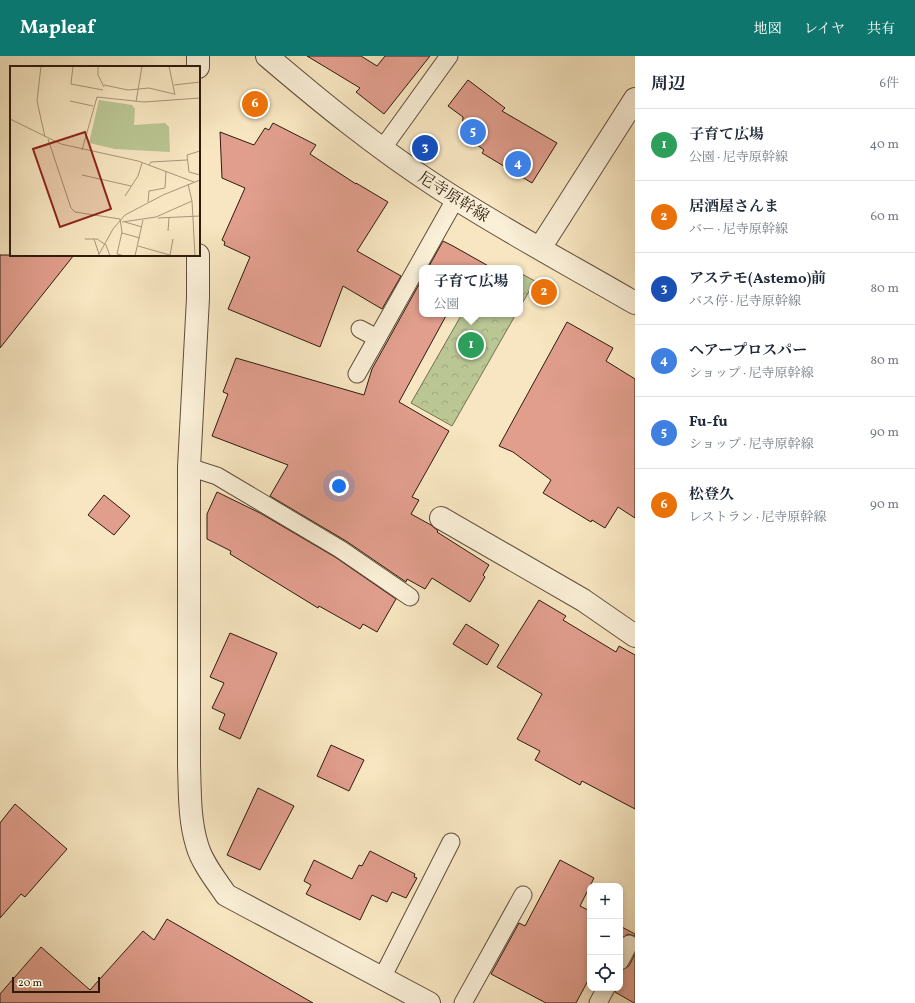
<!DOCTYPE html>
<html lang="ja">
<head>
<meta charset="utf-8">
<style>
  :root { --surface:#fff; --page:#f6f6f7; --text:#1f2937; --muted:#747a83; --line:#e0e1e3; --accent:#0f766e }
  body { margin:0; font-family:Vollkorn,"Noto Serif JP",serif; background:var(--page); color:var(--text) }
  .controls { position:absolute; right:12px; bottom:12px; display:grid; overflow:hidden; border-radius:8px; box-shadow:0 2px 6px #0003 }
  .controls button { width:36px; height:36px; display:grid; place-items:center; padding:0; border:0; border-bottom:1px solid var(--line); background:var(--surface); color:var(--text); font:20px sans-serif }
  .scale { position:absolute; left:12px; bottom:10px; width:88px; box-sizing:border-box; padding-left:4px; border:2px solid #2e1b0e; border-top:0; font-size:11px; line-height:14px; white-space:nowrap; color:#2e1b0e; -webkit-text-stroke:3px #faefd7; paint-order:stroke }
  .you { position:absolute; left:339px; top:430px; width:14px; height:14px; margin:-10px; border:3px solid #fff; border-radius:50%; background:#1a73e8; box-shadow:0 0 0 6px #1a73e833 }
  .badge { display:grid; place-items:center; width:26px; height:26px; border-radius:50%; background:var(--accent); color:#fff; font-size:13px; font-weight:700 }
  .pin { position:absolute; translate:-50% -50%; border:2px solid #fff; box-shadow:0 1px 4px #0006 }
  .popup { position:absolute; left:419px; top:209px; width:104px; height:52px; box-sizing:border-box; display:grid; place-content:center; border-radius:8px; background:var(--surface); filter:drop-shadow(0 1px 3px #0005); font-size:13px; white-space:nowrap; color:var(--muted) }
  .popup b { font-size:15px; color:var(--text) }
  .popup::after { content:''; position:absolute; left:50%; top:100%; margin-left:-8px; border:8px solid transparent; border-top-color:var(--surface) }
  .list { margin:0; padding:0; list-style:none }
  h2 { display:flex; justify-content:space-between; align-items:center; height:52px; margin:0; padding:0 16px; font-size:17px }
  h2 small { font-size:13px; font-weight:400; color:var(--muted) }
  .list li { display:grid; grid-template-columns:26px 1fr auto; gap:12px; align-items:center; box-sizing:border-box; height:72px; padding:0 16px; border-top:1px solid var(--line) }
  .list b { display:block; font-size:15px; white-space:nowrap }
  .list p { margin:0; font-size:13px; white-space:nowrap; color:var(--muted) }
  .list em { font-size:13px; font-style:normal; color:var(--muted) }
  .icon { flex:none; width:22px; height:22px; fill:none; stroke:currentColor; stroke-width:2; stroke-linecap:round; stroke-linejoin:round }
  .map { position:relative; flex:none; width:635px; height:947px; overflow:hidden }
  header { display:flex; align-items:center; gap:24px; box-sizing:border-box; height:56px; padding:0 20px; background:var(--accent); color:#fff }
  header strong { font-size:19px }
  nav { display:flex; gap:22px; margin-inline-start:auto; font-size:14px }
  main { display:flex }
  aside { flex:1; background:var(--surface) }
  .map>svg:first-child { display:block }
  .park { fill:url(#park-crowns); stroke:#747051 }
  .building { fill:#e19e8d; stroke:#2e1b0e }
  .lines { fill:none; stroke-linecap:round; stroke-linejoin:round }
  .service-casing { stroke:#604e3b; stroke-width:19 }
  .minor-casing { stroke:#604e3b; stroke-width:24 }
  .tertiary-casing { stroke:#604e3b; stroke-width:24 }
  .service { stroke:#faefd7; stroke-width:17 }
  .minor { stroke:#faefd7; stroke-width:22 }
  .tertiary { stroke:#faefd7; stroke-width:22 }
  .labels { text-anchor:middle; stroke-width:3; stroke-linejoin:round; paint-order:stroke }
  .street-label { font-size:16px; fill:#2e1b0e; stroke:#faefd7 }
  .inset-road { fill:none; stroke:#a79579; stroke-width:1 }
  .view { fill:#8f2418; fill-opacity:0.15; stroke:#8f2418; stroke-width:2 }
  .inset-edge { fill:none; stroke:#2e1b0e; stroke-width:2 }
</style>
</head>
<body>
<header>
<strong>Mapleaf</strong>
<nav><a>地図</a><a>レイヤ</a><a>共有</a></nav>
</header>
<main>
<div class="map">
<svg width="635" height="947" viewBox="0 0 635 947">
  <defs>
    <pattern id="park-crowns" width="20" height="18" patternUnits="userSpaceOnUse"><rect width="20" height="18" fill="#bac694"/><path d="M2 6a3 3 0 1 1 6 0M12 15a3 3 0 1 1 6 0" fill="none" stroke="#a0aa7e"/></pattern>
  </defs>
  <rect width="100%" height="100%" fill="#f7e6c1"/>
  <filter id="stains"><feTurbulence type="fractalNoise" baseFrequency=".005" numOctaves="4"/><feColorMatrix values="0 0 0 0 .2 0 0 0 0 .09 0 0 0 0 .02 0 0 0 .5 -.17"/></filter>
  <radialGradient id="worn" r=".72"><stop offset=".6" stop-color="#630" stop-opacity="0"/><stop offset="1" stop-color="#630" stop-opacity=".3"/></radialGradient>
  <g class="park">
    <path d="M 520,217 L 535,225 L 520,251 Z"/>
    <path d="M 462,258 L 516,258 L 452,370 L 411,347 Z"/>
  </g>
  <g class="building">
    <path d="M 307,0 L 361,0 L 377,10 L 385,0 L 430,0 L 384,58 L 356,36 L 360,32 Z"/>
    <path d="M 468,24 L 505,52 L 502,55 L 557,87 L 532,127 L 482,97 L 484,94 L 462,78 L 463,61 L 448,50 Z"/>
    <path d="M 273,67 L 316,89 L 310,98 L 356,128 L 356,127 L 388,146 L 357,195 L 401,220 L 382,253 L 343,230 L 320,291 L 228,253 L 250,201 L 224,189 L 225,186 L 222,184 L 245,132 L 222,122 L 220,76 L 254,89 L 265,72 L 269,74 Z"/>
    <path d="M 443,185 L 453,190 L 492,212 L 428,212 Z"/>
    <path d="M 0,199 L 74,199 L 0,292 Z"/>
    <path d="M 422,223 L 422,258 L 447,258 L 399,346 L 449,375 L 412,441 L 419,444 L 411,458 L 431,469 L 438,475 L 437,476 L 489,509 L 483,519 L 485,521 L 470,546 L 432,522 L 425,533 L 407,523 L 406,526 L 346,485 L 270,440 L 288,409 L 212,380 L 228,338 L 223,336 L 236,302 L 364,339 L 372,313 Z"/>
    <path d="M 567,266 L 613,292 L 606,305 L 635,323 L 635,462 L 618,451 L 605,472 L 592,464 L 591,466 L 543,437 L 551,424 L 513,396 L 499,390 Z"/>
    <path d="M 217,436 L 260,457 L 335,501 L 396,543 L 377,576 L 363,568 L 360,573 L 319,550 L 318,552 L 230,498 L 231,495 L 207,483 L 207,458 Z"/>
    <path d="M 104,439 L 130,460 L 114,479 L 88,459 Z"/>
    <path d="M 539,544 L 566,560 L 563,564 L 616,596 L 619,590 L 635,599 L 635,753 L 582,725 L 580,729 L 535,704 L 540,695 L 517,683 L 542,638 L 497,611 Z"/>
    <path d="M 466,568 L 499,589 L 487,609 L 453,588 Z"/>
    <path d="M 230,577 L 277,597 L 240,683 L 219,673 L 225,658 L 212,652 L 224,627 L 210,621 Z"/>
    <path d="M 331,689 L 364,704 L 349,735 L 317,720 Z"/>
    <path d="M 258,732 L 294,750 L 260,814 L 227,799 Z"/>
    <path d="M 15,748 L 67,793 L 25,841 L 21,838 L 0,862 L 0,767 Z"/>
    <path d="M 370,795 L 415,818 L 414,821 L 417,822 L 406,842 L 392,836 L 387,846 L 372,839 L 360,864 L 306,838 L 311,829 L 304,825 L 314,804 L 352,823 L 359,809 L 362,810 Z"/>
    <path d="M 560,804 L 594,822 L 580,850 L 590,855 L 590,921 L 576,947 L 546,947 L 491,918 L 519,867 L 525,870 Z"/>
    <path d="M 167,863 L 313,947 L 0,947 L 0,938 L 41,891 L 90,934 L 143,875 L 154,884 Z"/>
    <path d="M 620,870 L 635,878 L 635,880 L 628,878 L 620,884 Z"/>
    <path d="M 635,898 L 635,947 L 634,947 L 615,936 L 616,932 L 620,932 L 620,915 L 629,910 Z"/>
  </g>
  <g class="lines">
    <defs>
      <g id="service">
        <path d="M 382,93 L 449,0"/>
        <path d="M 360,273 L 377,282"/>
        <path d="M 357,318 L 456,142"/>
        <path d="M 189,411 L 217,420 L 340,493 L 410,541"/>
        <path d="M 620,905 L 629,888"/>
        <path d="M 382,922 L 451,786"/>
        <path d="M 463,947 L 523,839"/>
        <path d="M 598,947 L 606,932"/>
      </g>
      <g id="minor">
        <path d="M 540,192 L 635,43"/>
        <path d="M 441,462 L 583,544 L 635,580"/>
      </g>
      <g id="tertiary">
        <path d="M 198,0 L 198,11"/>
        <path d="M 267,0 C 321,46 376,91 436,130 C 500,172 568,208 635,247"/>
        <path d="M 198,199 L 198,242 L 189,411 L 189,709 C 190,735 189,763 197,789 C 202,807 216,824 226,839 L 429,947"/>
      </g>
    </defs>
    <use href="#service" class="service-casing"/>
    <use href="#minor" class="minor-casing"/>
    <use href="#tertiary" class="tertiary-casing"/>
    <use href="#service" class="service"/>
    <use href="#minor" class="minor"/>
    <use href="#tertiary" class="tertiary"/>
  </g>
  <g class="labels">
    <g class="street-label">
      <text transform="translate(454 140) rotate(32)" y="6">尼寺原幹線</text>
    </g>
  </g>
  <g transform="translate(10 10)">
    <rect width="190" height="190" fill="#f7e6c1"/>
    <path d="M 89,34 L 122,39 L 125,43 L 124,59 L 155,57 L 159,61 L 160,86 L 105,83 L 79,77 Z" fill="#bac694"/>
    <path d="M 91,36 L 116,43 L 105,82 L 80,75 Z" fill="#bac694"/>
    <path class="inset-road" d="M 31,0 L 27,35 L 35,71M 63,0 L 61,18 L 93,24M 88,0 L 88,9 L 94,21M 159,0 L 165,29M 94,19 L 118,24 L 139,22 L 164,28M 164,19 L 190,16M 60,35 L 83,40M 126,36 L 132,0M 0,53 L 51,78 L 128,95 L 184,116M 38,73 L 61,142 L 65,146 L 110,153 L 112,166 L 107,188 L 115,190M 72,84 L 87,31 L 134,36 L 190,32M 190,85 L 177,89 L 179,106 L 190,109M 139,99 L 141,96 L 177,94M 72,109 L 121,120M 178,118 L 182,135 L 185,190M 115,130 L 128,110 L 132,97M 138,136 L 139,125 L 155,122 L 156,105M 148,152 L 190,150M 112,156 L 146,151 L 182,135M 115,156 L 132,161M 158,165 L 159,152M 112,167 L 130,172M 75,173 L 87,173 L 96,179 L 100,190M 84,173 L 89,188M 128,180 L 163,190M 160,189 L 163,173M 88,190 L 103,163 L 115,149 L 153,129 L 190,114M 125,190 L 133,154"/>
    <path class="view" d="M 75,66 L 101,143 L 50,161 L 23,83 Z"/>
    <rect width="190" height="190" class="inset-edge"/>
  </g>
  <rect width="100%" height="100%" filter="url(#stains)"/>
  <rect width="100%" height="100%" fill="url(#worn)"/>
</svg>
<div class="controls">
<button>+</button>
<button>−</button>
<button><svg class="icon" aria-label="locate" viewBox="0 0 24 24"><circle cx="12" cy="12" r="6"/><path d="M12 2v4M12 18v4M2 12h4M18 12h4"/></svg></button>
</div>
<div class="scale">20 m</div>
<div class="you"></div>
<div class="pin badge" style="left:471px;top:289px;background:#2e9e5b">1</div>
<div class="popup"><b>子育て広場</b>公園</div>
<div class="pin badge" style="left:544px;top:236px;background:#e8710a">2</div>
<div class="pin badge" style="left:425px;top:92px;background:#1a4fb4">3</div>
<div class="pin badge" style="left:518px;top:108px;background:#3f7fe0">4</div>
<div class="pin badge" style="left:473px;top:76px;background:#3f7fe0">5</div>
<div class="pin badge" style="left:255px;top:48px;background:#e8710a">6</div>
</div>
<aside>
<h2>周辺<small>6件</small></h2>
<ul class="list">
<li><span class="badge" style="background:#2e9e5b">1</span><div><b>子育て広場</b><p>公園 · 尼寺原幹線</p></div><em>40 m</em></li>
<li><span class="badge" style="background:#e8710a">2</span><div><b>居酒屋さんま</b><p>バー · 尼寺原幹線</p></div><em>60 m</em></li>
<li><span class="badge" style="background:#1a4fb4">3</span><div><b>アステモ(Astemo)前</b><p>バス停 · 尼寺原幹線</p></div><em>80 m</em></li>
<li><span class="badge" style="background:#3f7fe0">4</span><div><b>ヘアープロスパー</b><p>ショップ · 尼寺原幹線</p></div><em>80 m</em></li>
<li><span class="badge" style="background:#3f7fe0">5</span><div><b>Fu-fu</b><p>ショップ · 尼寺原幹線</p></div><em>90 m</em></li>
<li><span class="badge" style="background:#e8710a">6</span><div><b>松登久</b><p>レストラン · 尼寺原幹線</p></div><em>90 m</em></li>
</ul>
</aside>
</main>
</body>
</html>
